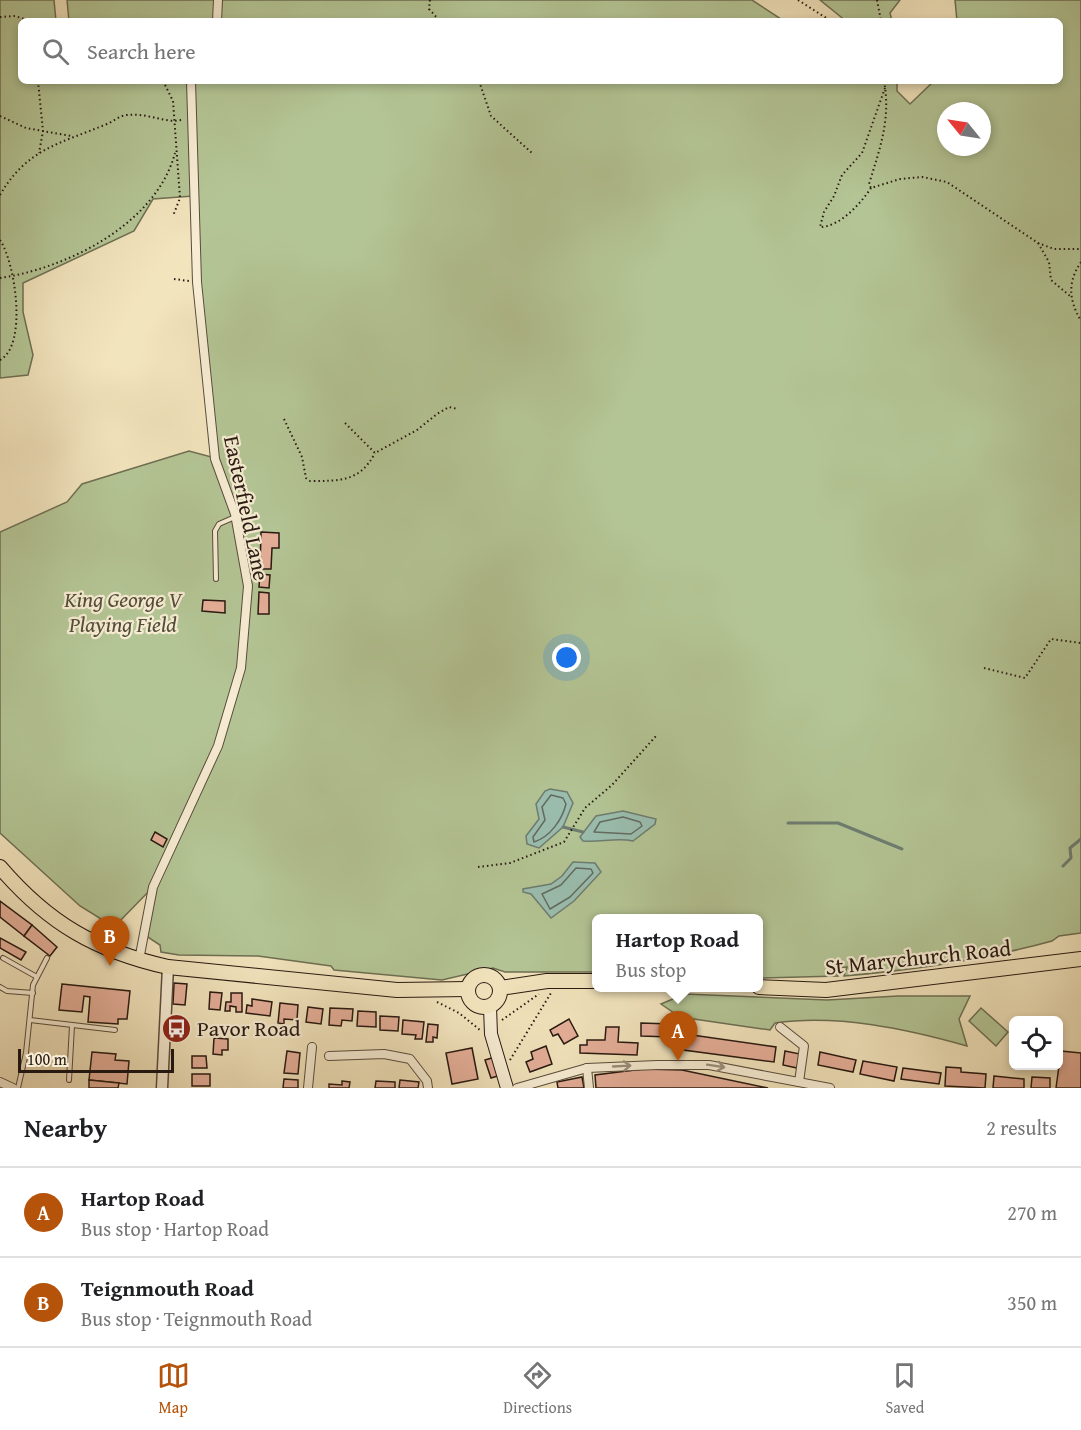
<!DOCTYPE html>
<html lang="en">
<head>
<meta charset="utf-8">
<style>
  :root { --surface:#fff; --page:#f2f2f2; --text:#202124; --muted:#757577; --line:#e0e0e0; --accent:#b45309 }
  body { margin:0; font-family:"Gentium Book Plus",serif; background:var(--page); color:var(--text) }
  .controls { position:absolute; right:18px; bottom:18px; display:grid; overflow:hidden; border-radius:9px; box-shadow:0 3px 9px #0003 }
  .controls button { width:54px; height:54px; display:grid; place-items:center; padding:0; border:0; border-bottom:2px solid var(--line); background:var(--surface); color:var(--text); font:30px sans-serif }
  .compass { position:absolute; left:937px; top:102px; width:54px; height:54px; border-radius:50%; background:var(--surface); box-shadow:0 3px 9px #0003; rotate:300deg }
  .scale { position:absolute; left:18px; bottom:15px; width:156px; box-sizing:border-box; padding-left:6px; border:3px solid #281911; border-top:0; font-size:16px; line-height:21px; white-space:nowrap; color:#281911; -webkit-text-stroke:4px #f7edd4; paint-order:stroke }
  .you { position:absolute; left:567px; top:658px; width:21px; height:21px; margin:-15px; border:4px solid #fff; border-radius:50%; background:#1a73e8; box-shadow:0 0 0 9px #1a73e833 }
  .badge { display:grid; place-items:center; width:39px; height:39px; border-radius:50%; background:var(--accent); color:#fff; font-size:20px; font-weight:700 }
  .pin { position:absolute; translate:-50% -50px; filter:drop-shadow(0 2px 3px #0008) }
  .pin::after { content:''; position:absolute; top:32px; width:21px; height:18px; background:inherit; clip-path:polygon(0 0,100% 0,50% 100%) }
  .popup { position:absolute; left:592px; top:914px; width:171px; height:78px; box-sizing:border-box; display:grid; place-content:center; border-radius:9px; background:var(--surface); filter:drop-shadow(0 2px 4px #0005); font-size:20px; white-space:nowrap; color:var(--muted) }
  .popup b { font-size:22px; color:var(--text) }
  .popup::after { content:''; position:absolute; left:50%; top:100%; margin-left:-12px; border:12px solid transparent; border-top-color:var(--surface) }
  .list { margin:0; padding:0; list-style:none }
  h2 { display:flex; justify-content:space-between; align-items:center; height:78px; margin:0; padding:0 24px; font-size:26px }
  h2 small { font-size:20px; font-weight:400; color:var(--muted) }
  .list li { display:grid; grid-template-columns:39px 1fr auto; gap:18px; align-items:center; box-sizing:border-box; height:90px; padding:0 24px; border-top:2px solid var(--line) }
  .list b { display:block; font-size:22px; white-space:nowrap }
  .list p { margin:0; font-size:20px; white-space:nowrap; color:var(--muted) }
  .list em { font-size:20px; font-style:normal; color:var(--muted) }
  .icon { flex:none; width:33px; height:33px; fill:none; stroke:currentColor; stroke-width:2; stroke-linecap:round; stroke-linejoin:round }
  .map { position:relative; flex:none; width:1081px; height:1088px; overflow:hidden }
  .search { position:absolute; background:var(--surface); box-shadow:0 3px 9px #0003; left:18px; right:18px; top:18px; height:66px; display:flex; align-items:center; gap:15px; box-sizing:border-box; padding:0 21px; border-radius:9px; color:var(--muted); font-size:22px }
  .sheet { height:258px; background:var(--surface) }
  nav { display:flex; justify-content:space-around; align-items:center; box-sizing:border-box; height:84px; border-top:2px solid var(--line); background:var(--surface); font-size:16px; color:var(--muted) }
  nav a { display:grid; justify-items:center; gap:3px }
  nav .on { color:var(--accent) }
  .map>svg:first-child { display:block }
  .green { fill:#b4c595; stroke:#6e6f53; stroke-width:1.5; fill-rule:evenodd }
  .water { fill:#9bbfb1; stroke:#6d7d71; stroke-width:1.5 }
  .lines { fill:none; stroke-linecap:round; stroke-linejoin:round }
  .shore { stroke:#626c61; stroke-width:1.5 }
  .stream { stroke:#6d7d71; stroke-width:3 }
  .building { fill:#e5af99; stroke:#281911; stroke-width:1.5 }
  .service-casing { stroke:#5a4c3c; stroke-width:6 }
  .minor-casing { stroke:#5a4c3c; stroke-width:10 }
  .tertiary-casing { stroke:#5a4c3c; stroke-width:13 }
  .secondary-casing { stroke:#281911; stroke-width:14 }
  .primary-casing { stroke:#281911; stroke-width:16 }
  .path { stroke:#281911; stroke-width:2; stroke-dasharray:1.5 3; stroke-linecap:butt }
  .service { stroke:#f7edd4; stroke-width:4 }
  .minor { stroke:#f7edd4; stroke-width:8 }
  .tertiary { stroke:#f7edd4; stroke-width:10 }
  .secondary { stroke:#f7edd4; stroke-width:12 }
  .primary { stroke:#f2e4bd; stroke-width:14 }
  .oneway { stroke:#9a8e7c }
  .labels { text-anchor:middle; stroke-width:4.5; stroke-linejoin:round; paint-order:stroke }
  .street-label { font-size:22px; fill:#281911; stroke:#f7edd4 }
  .park-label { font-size:22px; font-style:italic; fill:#524d39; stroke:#f7edd4 }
  .poi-label { font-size:22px; fill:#281911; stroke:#f7edd4; text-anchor:start }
</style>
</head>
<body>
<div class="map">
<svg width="1081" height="1088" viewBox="0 0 1081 1088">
  <rect width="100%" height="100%" fill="#f2e4bd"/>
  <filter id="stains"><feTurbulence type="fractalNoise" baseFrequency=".00333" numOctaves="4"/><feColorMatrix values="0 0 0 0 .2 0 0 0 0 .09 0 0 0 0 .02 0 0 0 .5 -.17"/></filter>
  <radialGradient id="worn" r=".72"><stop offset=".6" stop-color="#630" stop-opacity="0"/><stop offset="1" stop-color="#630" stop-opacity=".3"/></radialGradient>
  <g class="green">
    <path d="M 0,0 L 54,0 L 56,21 L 21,21 L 21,81 L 897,81 L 897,91 L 910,104 L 934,81 L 1060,81 L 1060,21 L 957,21 L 955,0 L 1081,0 L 1081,933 L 1059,936 L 1052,941 C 983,960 914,970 844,976 L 847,967 L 833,968 L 838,976 L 759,978 L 759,918 L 597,918 L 597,972 L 505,972 L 493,968 L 442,980 L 334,970 L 331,966 L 258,956 L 179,955 L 161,952 L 160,945 L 143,934 L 152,888 L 114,927 L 80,906 L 0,833 L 0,532 L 67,502 L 82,484 L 189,451 L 215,458 L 193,196 L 153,199 L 134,231 L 23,283 L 23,312 L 33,355 L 28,375 L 0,378 ZM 946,111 L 982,111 L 982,147 L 946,147 Z"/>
    <path d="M 67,0 L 752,0 L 784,21 L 69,21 Z"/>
    <path d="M 820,0 L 900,0 L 890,13 L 892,21 L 846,21 Z"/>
    <path d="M 685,994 L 827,1000 L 898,996 L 970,996 L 959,1019 L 967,1046 C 907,1029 838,1014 775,1023 L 770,1030 L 680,1017 L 661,1004 Z"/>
    <path d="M 981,1008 L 1008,1032 L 996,1046 L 969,1021 Z"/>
  </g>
  <g class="water">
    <path d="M 550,789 L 567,792 L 573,803 L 563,827 L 539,848 L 527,844 L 526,836 L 539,819 L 536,804 L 545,791 Z"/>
    <path d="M 623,811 L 656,819 L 655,824 L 633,841 C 617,837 598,843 583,841 L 580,837 L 596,816 Z"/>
    <path d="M 573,862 L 595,863 L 601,872 L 574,901 L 551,918 L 531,894 L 523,892 L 523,889 L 551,884 L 562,876 Z"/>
  </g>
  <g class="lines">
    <g class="shore">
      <path d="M 551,795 L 563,798 L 566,804 C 562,820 550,837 534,842 L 533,837 L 545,820 L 542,807 Z"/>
      <path d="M 623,817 L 640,822 L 642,826 L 631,834 L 594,832 L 600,822 Z"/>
      <path d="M 576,868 L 591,869 L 593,873 L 570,897 L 550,909 L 542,894 L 561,885 Z"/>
    </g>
    <g class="stream">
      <path d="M 788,823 L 838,823 L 902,849"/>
      <path d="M 563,827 L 583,832"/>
      <path d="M 1063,866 L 1071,858 L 1070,848 L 1081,839"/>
    </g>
  </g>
  <g class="building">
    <path d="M 261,532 L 279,533 L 279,548 L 272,548 L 271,569 L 260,569 Z"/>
    <path d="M 260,574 L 270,575 L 269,588 L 259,587 Z"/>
    <path d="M 259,592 L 269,593 L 269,614 L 258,614 Z"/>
    <path d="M 203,600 L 225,601 L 225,613 L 202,611 Z"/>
    <path d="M 155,832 L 167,839 L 163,847 L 151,840 Z"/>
    <path d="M 0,901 L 32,925 L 24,936 L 0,917 Z"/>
    <path d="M 32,925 L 57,947 L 50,956 L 24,936 Z"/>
    <path d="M 0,938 L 26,952 L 21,960 L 0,948 Z"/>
    <path d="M 174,983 L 187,984 L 185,1005 L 173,1004 Z"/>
    <path d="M 62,984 L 130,991 L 127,1019 L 118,1019 L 118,1024 L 88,1022 L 90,997 L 84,996 L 82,1012 L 59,1010 Z"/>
    <path d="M 210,992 L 222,993 L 220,1010 L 209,1009 Z"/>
    <path d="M 231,993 L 242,993 L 242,1012 L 236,1012 L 236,1007 L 230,1006 L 230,1011 L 225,1011 L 226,1002 L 231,1002 Z"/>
    <path d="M 252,999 L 272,1002 L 270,1016 L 246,1013 L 247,1005 L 252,1006 Z"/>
    <path d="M 280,1003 L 298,1005 L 297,1020 L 284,1019 L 284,1024 L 278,1023 Z"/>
    <path d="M 308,1007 L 323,1009 L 321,1024 L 306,1022 Z"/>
    <path d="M 330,1008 L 353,1009 L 352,1021 L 342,1020 L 341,1026 L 329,1025 Z"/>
    <path d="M 358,1011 L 376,1012 L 376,1027 L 357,1026 Z"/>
    <path d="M 380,1016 L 399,1017 L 398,1031 L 380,1030 Z"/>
    <path d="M 569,1019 L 578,1036 L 564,1044 L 558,1034 L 553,1036 L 550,1030 Z"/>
    <path d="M 403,1020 L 424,1022 L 422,1039 L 415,1039 L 416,1035 L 402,1034 Z"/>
    <path d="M 641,1023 L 670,1024 L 670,1037 L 641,1036 Z"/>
    <path d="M 428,1024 L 438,1025 L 437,1038 L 433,1037 L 433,1042 L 426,1042 Z"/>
    <path d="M 606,1027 L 619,1027 L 618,1042 L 638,1043 L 637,1055 L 580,1053 L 580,1045 L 587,1045 L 587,1040 L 605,1040 Z"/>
    <path d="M 678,1033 L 776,1047 L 774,1062 L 676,1049 Z"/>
    <path d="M 214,1038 L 228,1039 L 228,1050 L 222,1050 L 222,1055 L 213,1054 Z"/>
    <path d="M 546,1046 L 552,1064 L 530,1072 L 526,1062 L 533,1059 L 531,1052 Z"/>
    <path d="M 472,1048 L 478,1079 L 452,1084 L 446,1053 Z"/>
    <path d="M 287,1051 L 300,1053 L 298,1074 L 284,1073 Z"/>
    <path d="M 785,1051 L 800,1054 L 797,1068 L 783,1065 Z"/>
    <path d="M 1061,1051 L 1081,1053 L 1081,1088 L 1056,1088 Z"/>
    <path d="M 92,1052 L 116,1054 L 115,1060 L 129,1061 L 127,1084 L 89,1080 Z"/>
    <path d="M 820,1052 L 856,1060 L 853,1072 L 818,1065 Z"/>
    <path d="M 192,1056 L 206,1056 L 207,1068 L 192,1068 Z"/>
    <path d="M 495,1057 L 501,1075 L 491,1078 L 485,1060 Z"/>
    <path d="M 863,1061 L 897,1067 L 894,1081 L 860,1074 Z"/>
    <path d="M 946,1067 L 961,1068 L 961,1072 L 986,1074 L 985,1088 L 945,1086 Z"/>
    <path d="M 903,1068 L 941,1073 L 939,1084 L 901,1079 Z"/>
    <path d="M 643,1069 L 682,1070 L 768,1088 L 596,1088 L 595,1075 Z"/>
    <rect x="192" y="1074" width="18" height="12"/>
    <path d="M 994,1076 L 1024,1079 L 1024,1088 L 993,1088 Z"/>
    <path d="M 582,1077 L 584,1088 L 558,1088 L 557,1082 Z"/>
    <path d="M 1032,1077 L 1050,1078 L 1050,1088 L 1031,1088 Z"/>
    <path d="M 284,1079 L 298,1080 L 298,1088 L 283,1088 Z"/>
    <path d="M 89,1080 L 119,1083 L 118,1088 L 89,1088 Z"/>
    <path d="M 400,1080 L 419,1082 L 418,1088 L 399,1088 Z"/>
    <path d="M 342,1081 L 350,1082 L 349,1088 L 329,1088 L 329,1084 L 342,1085 Z"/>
    <path d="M 376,1081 L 395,1082 L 395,1088 L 375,1088 Z"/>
  </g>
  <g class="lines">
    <defs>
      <g id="service">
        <path d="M 216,579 L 215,531 L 219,524 L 235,517"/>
        <path d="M 3,958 L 37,977"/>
        <path d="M 0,987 L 7,991 L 33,993"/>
        <path d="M 30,1020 L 115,1030"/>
        <path d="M 69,1080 L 72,1026"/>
        <path d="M 18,1088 L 26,1053 L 33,985 L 47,958"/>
      </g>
      <g id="minor">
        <path d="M 217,21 L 218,0"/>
        <path d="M 139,960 L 153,887 L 218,746 L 241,668 L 248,586 L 235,514 L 215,459 L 197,282 L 191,81"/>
        <path d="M 780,1027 L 804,1046 L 799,1082"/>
        <path d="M 329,1056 L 384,1054 L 410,1059 L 427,1081 L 428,1088"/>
        <path d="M 587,1068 L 589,1088"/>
        <path d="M 0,1082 L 13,1088"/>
        <path d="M 308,1088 L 312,1047"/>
        <path d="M 517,1088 L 587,1068 L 657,1065 L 709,1065 L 830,1088"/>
      </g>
      <path id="tertiary" d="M 162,1088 L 168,967"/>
      <path id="secondary" d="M 490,1007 L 491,1034 L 507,1088"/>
      <g id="primary">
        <path d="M 0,867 C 48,923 96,951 168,967 L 397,990 L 468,989"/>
        <circle cx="484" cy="991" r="16"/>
        <path d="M 759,987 L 826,990 L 1081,959"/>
        <path d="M 500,988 L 547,981 L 597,981"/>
      </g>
    </defs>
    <use href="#service" class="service-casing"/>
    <use href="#minor" class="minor-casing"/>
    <use href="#tertiary" class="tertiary-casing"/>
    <use href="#secondary" class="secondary-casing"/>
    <use href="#primary" class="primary-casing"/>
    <g class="path">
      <path d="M 430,0 L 429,9 L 440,21"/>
      <path d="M 798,0 L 831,21"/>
      <path d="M 877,0 L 881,21"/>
      <path d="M 0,17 L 15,16 L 31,21"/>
      <path d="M 38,81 L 43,131 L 39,153"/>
      <path d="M 163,81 L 173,101 L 180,198 L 173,216"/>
      <path d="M 479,81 L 491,116 L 532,153"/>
      <path d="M 884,81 C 891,119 880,148 869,184 L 871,188 L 900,179 L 922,177 L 947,182 L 1038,243 L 1054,249 L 1081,249"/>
      <path d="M 0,116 L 26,128 L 71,136"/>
      <path d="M 871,188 C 861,203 840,227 820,227 L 824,212 L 834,196 L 842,175 L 862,153 L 885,88"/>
      <path d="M 0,195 C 27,148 62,143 107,124 C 114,121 120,115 128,115 C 143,113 159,120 174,121 L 182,120"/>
      <path d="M 0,240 C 15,262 28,345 0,360"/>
      <path d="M 1038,243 L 1049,262 L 1051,280 L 1070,296"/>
      <path d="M 1081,262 C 1067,283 1069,300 1081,321"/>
      <path d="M 0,278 C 68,268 156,224 175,153"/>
      <path d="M 174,279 L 189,281"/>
      <path d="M 284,419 L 302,457 L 306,478 L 310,481 C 339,481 360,482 375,453"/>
      <path d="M 345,423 L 375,453 L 417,430 L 437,414 L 449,407 L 458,409"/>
      <path d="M 984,668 L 1025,678 L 1051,639 L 1081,643"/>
      <path d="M 478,867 L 510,863 L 564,842 L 585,808 L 612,785 L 656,736"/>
      <path d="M 437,1002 L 459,1013 L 480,1030"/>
      <path d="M 502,1020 L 539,994"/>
      <path d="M 510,1060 L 551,993"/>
    </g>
    <use href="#service" class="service"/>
    <use href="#minor" class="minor"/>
    <use href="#tertiary" class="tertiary"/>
    <use href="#secondary" class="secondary"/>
    <use href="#primary" class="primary"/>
  </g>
  <defs><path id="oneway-shaft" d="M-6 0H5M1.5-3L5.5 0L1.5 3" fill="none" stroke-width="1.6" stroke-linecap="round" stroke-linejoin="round" transform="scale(1.5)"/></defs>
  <g class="oneway">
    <use href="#oneway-shaft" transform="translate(622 1066) rotate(-3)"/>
    <use href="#oneway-shaft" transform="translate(716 1066) rotate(9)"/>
  </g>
  <defs>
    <symbol id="bus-disc" viewBox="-11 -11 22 22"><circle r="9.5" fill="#8f2418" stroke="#f7edd4"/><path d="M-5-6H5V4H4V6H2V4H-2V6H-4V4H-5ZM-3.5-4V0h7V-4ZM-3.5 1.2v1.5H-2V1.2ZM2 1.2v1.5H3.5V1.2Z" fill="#fff"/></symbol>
  </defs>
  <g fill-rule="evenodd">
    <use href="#bus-disc" x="160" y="1012" width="33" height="33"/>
  </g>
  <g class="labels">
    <g class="street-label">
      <text transform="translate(247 508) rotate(78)" y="8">Easterfield Lane</text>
      <text transform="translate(918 957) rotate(-6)" y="8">St Marychurch Road</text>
    </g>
    <g class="park-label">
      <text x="123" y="607">King George V<tspan x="123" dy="25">Playing Field</tspan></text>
    </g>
    <g class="poi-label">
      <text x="197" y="1036">Pavor Road</text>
    </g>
  </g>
  <rect width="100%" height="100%" filter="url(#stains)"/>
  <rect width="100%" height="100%" fill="url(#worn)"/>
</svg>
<div class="controls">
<button><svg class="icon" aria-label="locate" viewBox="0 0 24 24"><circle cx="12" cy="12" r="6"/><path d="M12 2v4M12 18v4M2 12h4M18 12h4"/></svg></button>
</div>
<svg class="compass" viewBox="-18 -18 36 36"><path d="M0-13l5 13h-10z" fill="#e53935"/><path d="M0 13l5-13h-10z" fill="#757577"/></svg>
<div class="scale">100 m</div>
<div class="you"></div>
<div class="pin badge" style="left:678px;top:1061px">A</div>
<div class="popup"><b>Hartop Road</b>Bus stop</div>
<div class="pin badge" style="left:110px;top:966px">B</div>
<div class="search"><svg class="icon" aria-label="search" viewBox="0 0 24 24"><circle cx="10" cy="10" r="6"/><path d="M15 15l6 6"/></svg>Search here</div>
</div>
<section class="sheet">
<h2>Nearby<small>2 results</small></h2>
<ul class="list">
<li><span class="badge">A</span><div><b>Hartop Road</b><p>Bus stop · Hartop Road</p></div><em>270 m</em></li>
<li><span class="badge">B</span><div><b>Teignmouth Road</b><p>Bus stop · Teignmouth Road</p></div><em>350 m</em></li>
</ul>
</section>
<nav>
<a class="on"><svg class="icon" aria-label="map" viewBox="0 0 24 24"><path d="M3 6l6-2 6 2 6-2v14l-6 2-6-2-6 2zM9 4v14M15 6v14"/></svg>Map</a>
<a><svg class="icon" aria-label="directions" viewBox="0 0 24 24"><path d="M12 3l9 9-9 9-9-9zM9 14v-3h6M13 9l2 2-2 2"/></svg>Directions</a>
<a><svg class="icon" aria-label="saved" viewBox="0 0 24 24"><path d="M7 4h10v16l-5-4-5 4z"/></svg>Saved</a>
</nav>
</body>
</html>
